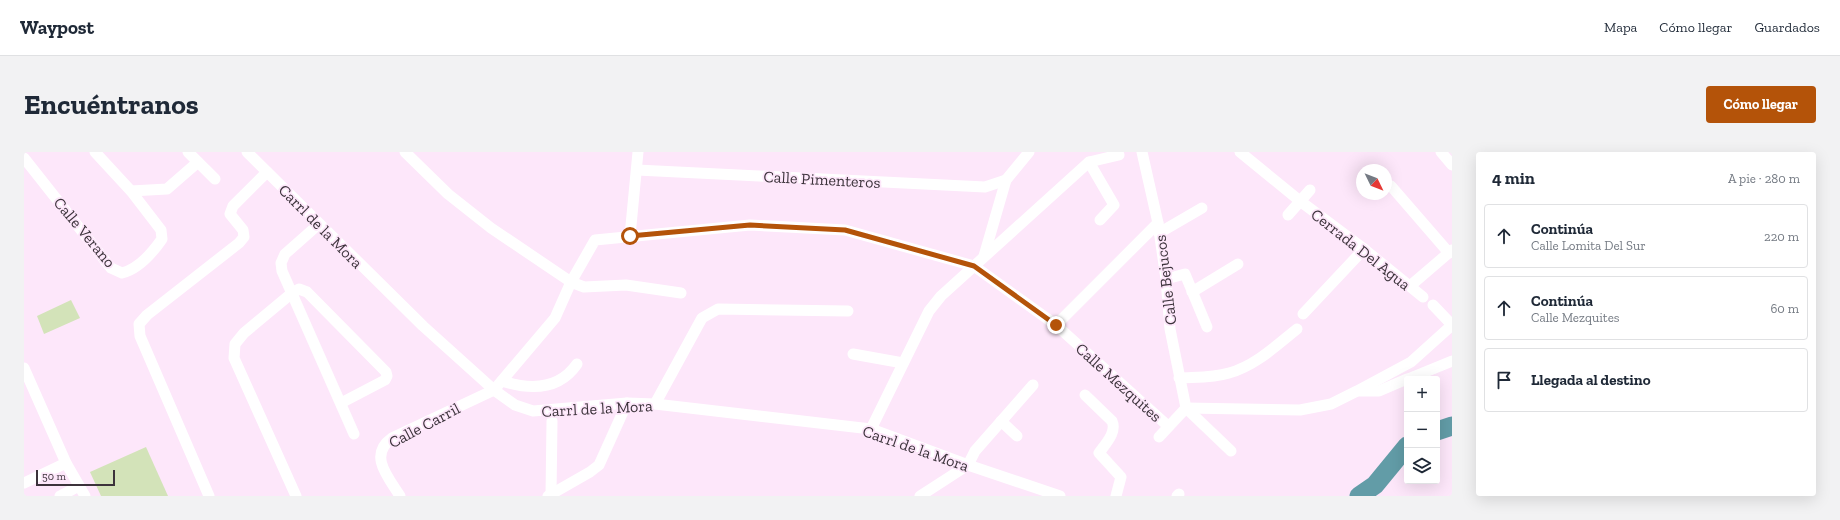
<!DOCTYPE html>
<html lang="es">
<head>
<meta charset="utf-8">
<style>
  :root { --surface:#fff; --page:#f2f2f3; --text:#1f2937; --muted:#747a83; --line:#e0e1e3; --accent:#b45309 }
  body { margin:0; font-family:"Zilla Slab",serif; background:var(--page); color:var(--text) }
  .controls { position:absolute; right:12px; bottom:12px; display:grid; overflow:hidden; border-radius:4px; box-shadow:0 4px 16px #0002 }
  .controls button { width:36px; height:36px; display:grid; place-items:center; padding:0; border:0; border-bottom:1px solid var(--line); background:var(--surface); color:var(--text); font:20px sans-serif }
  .compass { position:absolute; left:1332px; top:12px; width:36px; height:36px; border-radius:50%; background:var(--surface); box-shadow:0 4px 16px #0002; rotate:133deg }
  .scale { position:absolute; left:12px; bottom:10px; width:79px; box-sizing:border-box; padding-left:4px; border:2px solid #3c333b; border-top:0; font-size:11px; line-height:14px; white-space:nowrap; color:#3c333b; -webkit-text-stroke:3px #fde7fa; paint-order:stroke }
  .stop { position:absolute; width:12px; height:12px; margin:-9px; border:3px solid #b45309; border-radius:50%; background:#fff }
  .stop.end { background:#b45309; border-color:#fff; box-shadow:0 1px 4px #0008 }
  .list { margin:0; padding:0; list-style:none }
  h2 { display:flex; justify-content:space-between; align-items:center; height:52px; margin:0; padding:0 16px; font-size:17px }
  h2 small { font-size:13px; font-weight:400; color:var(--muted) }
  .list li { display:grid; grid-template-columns:26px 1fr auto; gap:12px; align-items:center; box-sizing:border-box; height:64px; margin:0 8px 8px; padding:0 8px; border:1px solid var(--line); border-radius:4px }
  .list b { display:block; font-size:15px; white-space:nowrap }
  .list p { margin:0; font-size:13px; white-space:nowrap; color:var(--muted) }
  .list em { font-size:13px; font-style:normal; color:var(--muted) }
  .icon { flex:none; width:22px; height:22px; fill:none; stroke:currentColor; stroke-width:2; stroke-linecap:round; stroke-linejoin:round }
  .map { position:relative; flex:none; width:1428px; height:344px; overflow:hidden; border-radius:4px }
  header { display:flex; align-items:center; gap:24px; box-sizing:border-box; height:56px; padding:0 20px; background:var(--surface); border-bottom:1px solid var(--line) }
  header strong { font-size:19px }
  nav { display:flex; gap:22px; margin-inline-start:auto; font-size:14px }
  .intro { display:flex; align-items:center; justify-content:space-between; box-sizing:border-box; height:96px; padding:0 24px }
  h1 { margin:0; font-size:28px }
  .button { padding:10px 18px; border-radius:4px; background:var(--accent); color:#fff; font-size:14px; font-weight:700 }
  main { display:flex; gap:24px; padding:0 24px }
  aside { flex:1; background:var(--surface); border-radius:4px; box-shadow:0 4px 16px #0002 }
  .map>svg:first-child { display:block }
  .pitch { fill:#d3e3b9 }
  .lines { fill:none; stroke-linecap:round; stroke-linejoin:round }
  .river { stroke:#629ca7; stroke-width:19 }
  .minor { stroke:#fff; stroke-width:11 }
  .route { stroke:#b45309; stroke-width:5 }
  .labels { text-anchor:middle; stroke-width:3.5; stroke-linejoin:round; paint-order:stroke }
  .street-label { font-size:16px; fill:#3c333b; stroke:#fde7fa }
</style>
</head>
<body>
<header>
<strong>Waypost</strong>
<nav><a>Mapa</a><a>Cómo llegar</a><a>Guardados</a></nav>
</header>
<div class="intro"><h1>Encuéntranos</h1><a class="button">Cómo llegar</a></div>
<main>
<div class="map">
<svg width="1428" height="344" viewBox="0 0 1428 344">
  <rect width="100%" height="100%" fill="#fde7fa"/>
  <g class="pitch">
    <path d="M 47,148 L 56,166 L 20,182 L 13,164 Z"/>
    <path d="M 122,295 L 144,344 L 77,344 L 66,320 Z"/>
  </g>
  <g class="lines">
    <g class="river">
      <path d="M 1413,279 L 1428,274"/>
      <path d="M 1335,344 L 1351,333 L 1383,294"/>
    </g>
    <g class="minor">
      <path d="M 164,0 L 191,27"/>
      <path d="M 223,0 L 399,174 L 470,238 L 491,253 L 509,259 L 603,251 L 631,252 L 847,277 L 944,313 L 1036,344"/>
      <path d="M 381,0 L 424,42 L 467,76 L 547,130 L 560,135 L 602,133 L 657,141"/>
      <path d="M 1118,0 L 1134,71 L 1142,127 L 1146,177 L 1162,256"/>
      <path d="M 1216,0 L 1276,49 L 1340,97 L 1399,145"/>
      <path d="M 1417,0 L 1428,13"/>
      <path d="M 0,6 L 87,116 L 98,121 C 114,117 129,100 138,87 L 137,78 L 107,39 L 71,0"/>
      <path d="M 1065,10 L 1090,53 L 1076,68"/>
      <path d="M 613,18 L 961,35 L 982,28"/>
      <path d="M 1367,34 L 1425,101"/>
      <path d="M 107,39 L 143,37 L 174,10"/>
      <path d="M 1264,63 L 1286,38"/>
      <path d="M 295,72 L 261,102 L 257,111 L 258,119 L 330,282"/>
      <path d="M 1135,81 L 1178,56"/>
      <path d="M 606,84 L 614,0"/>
      <path d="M 960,104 L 982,28 L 1005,0"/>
      <path d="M 1142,127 L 1161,122 L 1183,175"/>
      <path d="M 1386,134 L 1428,98"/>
      <path d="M 1168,140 L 1214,112"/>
      <path d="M 1409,153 L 1428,173"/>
      <path d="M 1279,162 L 1340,97"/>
      <path d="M 1032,173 L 1134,71"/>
      <path d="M 829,202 L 879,211"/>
      <path d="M 0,216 L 42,311 L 61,344"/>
      <path d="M 1155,226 C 1172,225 1189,226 1205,221 C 1231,214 1253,193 1273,177"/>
      <path d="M 1384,227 L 1428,209"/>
      <path d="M 478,229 C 506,238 535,238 553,212"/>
      <path d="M 1336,239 L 1355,239 L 1383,227"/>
      <path d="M 1061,243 L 1088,269 C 1093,280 1082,291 1075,301 L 1097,325 L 1092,344"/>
      <path d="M 631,252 L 678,166 L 694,157 L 824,159"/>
      <path d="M 1162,256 L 1276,258 L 1307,252 L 1333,239 L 1387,210 L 1428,173"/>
      <path d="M 1162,256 L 1207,299"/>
      <path d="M 977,269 L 993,284"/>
      <path d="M 847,277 L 905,159 L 917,144 L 1065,10 L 1095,3"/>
      <path d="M 1135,285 L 1162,256"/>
      <path d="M 0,331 L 42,311"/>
      <path d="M 527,343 L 528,269"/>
      <path d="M 36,344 L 55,334"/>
      <path d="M 185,344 L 116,184 L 115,172 L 123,163 L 215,91 L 220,85 L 219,78 L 206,62 L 209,54 L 243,20"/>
      <path d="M 272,344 L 210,206 L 211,192 L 220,181 L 268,141 L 275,137 L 283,140 L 362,220 L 363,224 L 361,228 L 317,251"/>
      <path d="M 376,344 C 364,325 344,303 368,286 L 470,238 L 531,166 L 547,130 L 571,88 L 726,73 L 821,78 L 950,114 L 1032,173 L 1144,274"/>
      <path d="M 524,344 L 566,320 L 575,313 L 603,251"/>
      <path d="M 896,344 L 944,313 L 951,299 L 1009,233"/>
      <path d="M 1153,344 L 1155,342"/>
    </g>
  </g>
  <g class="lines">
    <path class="route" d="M 606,84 L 726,73 L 821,78 L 950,114 L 1032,173"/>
  </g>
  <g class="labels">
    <g class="street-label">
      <text transform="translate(798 27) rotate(3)" y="6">Calle Pimenteros</text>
      <text transform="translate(297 74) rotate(45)" y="6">Carrl de la Mora</text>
      <text transform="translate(61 80) rotate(50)" y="6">Calle Verano</text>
      <text transform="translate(1337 97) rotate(38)" y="6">Cerrada Del Agua</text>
      <text transform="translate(1141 128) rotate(-97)" y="6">Calle Bejucos</text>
      <text transform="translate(1095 230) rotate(42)" y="6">Calle Mezquites</text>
      <text transform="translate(573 256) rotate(-3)" y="6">Carrl de la Mora</text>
      <text transform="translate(400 273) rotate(-28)" y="6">Calle Carril</text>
      <text transform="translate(892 296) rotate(19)" y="6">Carrl de la Mora</text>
    </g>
  </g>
</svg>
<div class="controls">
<button>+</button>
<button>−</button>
<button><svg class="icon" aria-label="layers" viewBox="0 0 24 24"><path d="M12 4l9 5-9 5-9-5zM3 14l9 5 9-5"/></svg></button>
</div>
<svg class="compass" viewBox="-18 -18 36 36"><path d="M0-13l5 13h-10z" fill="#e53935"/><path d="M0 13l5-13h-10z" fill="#747a83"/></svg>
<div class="scale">50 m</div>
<div class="stop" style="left:606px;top:84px"></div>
<div class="stop end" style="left:1032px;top:173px"></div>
</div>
<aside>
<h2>4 min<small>A pie · 280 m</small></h2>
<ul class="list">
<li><svg class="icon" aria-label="ahead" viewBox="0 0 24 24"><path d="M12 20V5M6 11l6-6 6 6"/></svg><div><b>Continúa</b><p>Calle Lomita Del Sur</p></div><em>220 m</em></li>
<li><svg class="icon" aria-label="ahead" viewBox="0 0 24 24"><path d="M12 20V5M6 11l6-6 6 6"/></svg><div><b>Continúa</b><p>Calle Mezquites</p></div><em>60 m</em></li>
<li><svg class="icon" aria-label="arrive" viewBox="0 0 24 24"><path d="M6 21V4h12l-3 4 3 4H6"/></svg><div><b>Llegada al destino</b></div></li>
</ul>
</aside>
</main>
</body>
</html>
